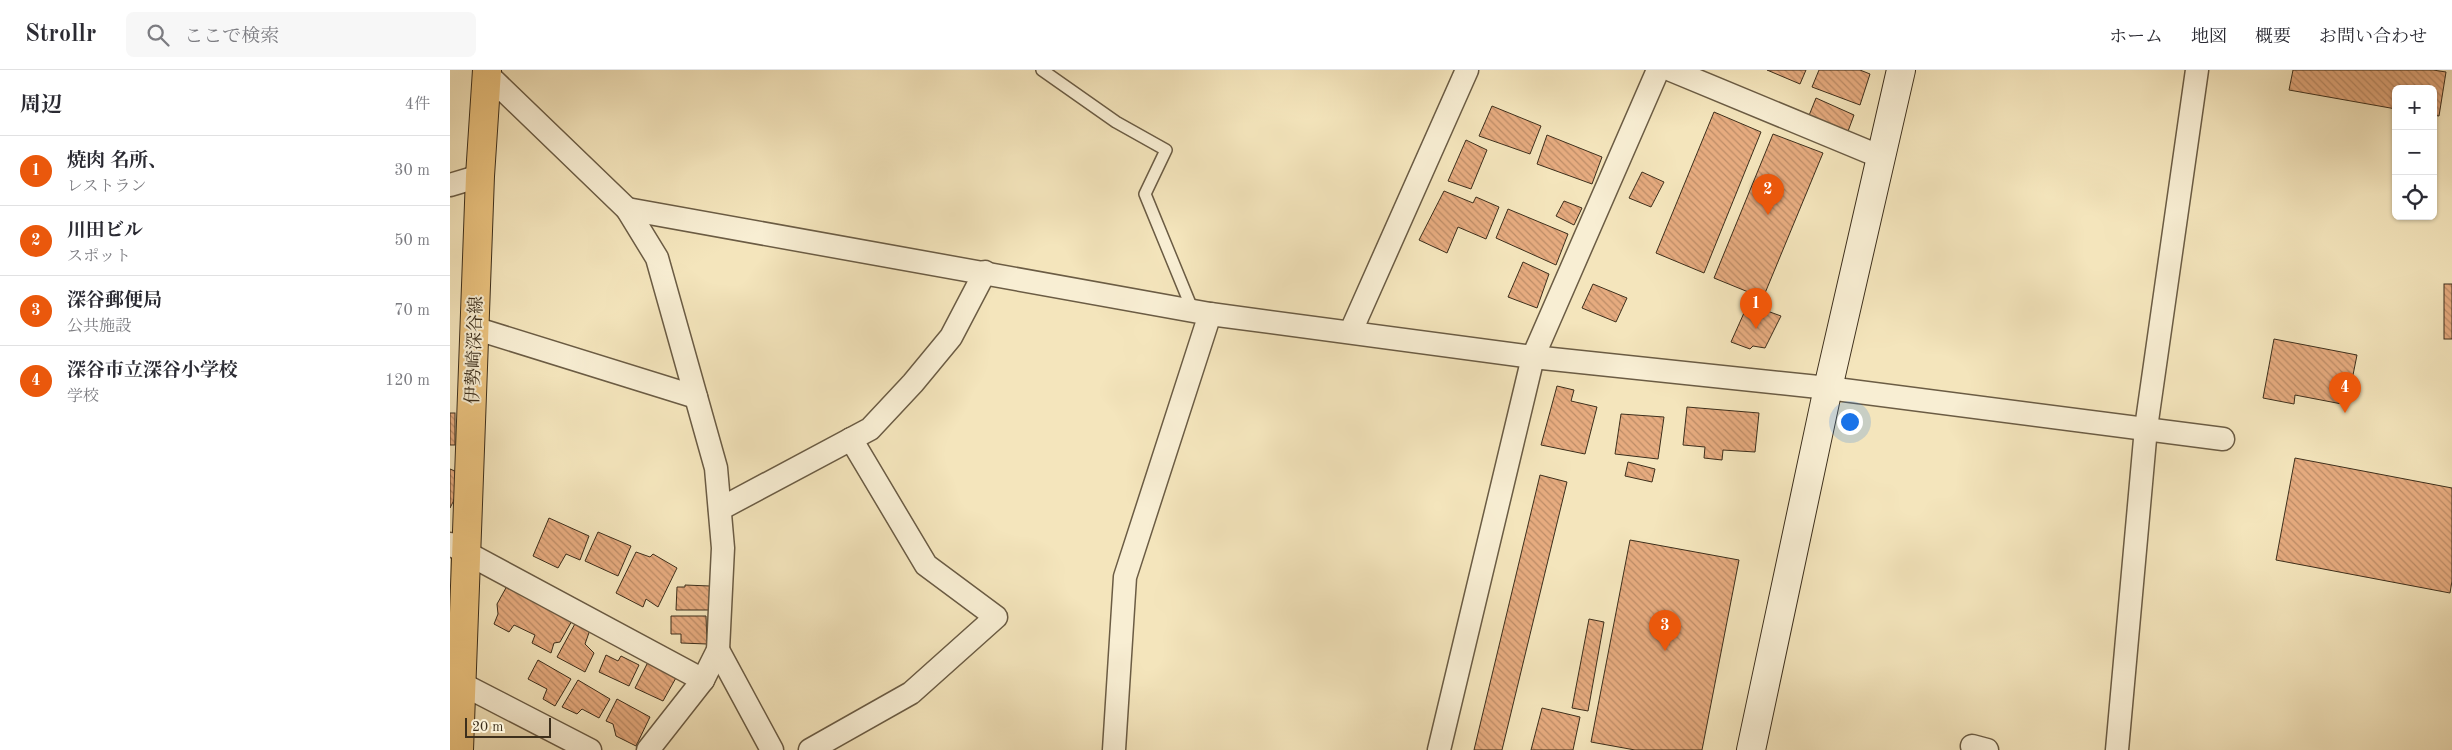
<!DOCTYPE html>
<html lang="ja">
<head>
<meta charset="utf-8">
<style>
  :root { --surface:#fff; --page:#f7f7f7; --text:#2b2b33; --muted:#7c7c81; --line:#e1e1e2; --accent:#ea580c }
  body { margin:0; font-family:"Old Standard TT","Noto Serif JP",serif; background:var(--page); color:var(--text) }
  .controls { position:absolute; right:15px; top:15px; display:grid; overflow:hidden; border-radius:8px; box-shadow:0 1px 4px #0004 }
  .controls button { width:45px; height:45px; display:grid; place-items:center; padding:0; border:0; border-bottom:1px solid var(--line); background:var(--surface); color:var(--text); font:25px sans-serif }
  .scale { position:absolute; left:15px; bottom:12px; width:86px; box-sizing:border-box; padding-left:5px; border:2px solid #3d2f1c; border-top:0; font-size:14px; line-height:18px; white-space:nowrap; color:#3d2f1c; -webkit-text-stroke:4px #f8eed3; paint-order:stroke }
  .you { position:absolute; left:1399px; top:351px; width:18px; height:18px; margin:-12px; border:4px solid #fff; border-radius:50%; background:#1a73e8; box-shadow:0 0 0 8px #1a73e833 }
  .badge { display:grid; place-items:center; width:32px; height:32px; border-radius:50%; background:var(--accent); color:#fff; font-size:16px; font-weight:700 }
  .pin { position:absolute; translate:-50% -41px; filter:drop-shadow(0 1px 2px #0008) }
  .pin::after { content:''; position:absolute; top:26px; width:18px; height:15px; background:inherit; clip-path:polygon(0 0,100% 0,50% 100%) }
  .list { margin:0; padding:0; list-style:none }
  h2 { display:flex; justify-content:space-between; align-items:center; height:65px; margin:0; padding:0 20px; font-size:21px }
  h2 small { font-size:16px; font-weight:400; color:var(--muted) }
  .list li { display:grid; grid-template-columns:32px 1fr auto; gap:15px; align-items:center; box-sizing:border-box; height:70px; padding:0 20px; border-top:1px solid var(--line) }
  .list b { display:block; font-size:19px; white-space:nowrap }
  .list p { margin:0; font-size:16px; white-space:nowrap; color:var(--muted) }
  .list em { font-size:16px; font-style:normal; color:var(--muted) }
  .icon { flex:none; width:28px; height:28px; fill:none; stroke:currentColor; stroke-width:2; stroke-linecap:round; stroke-linejoin:round }
  .map { position:relative; flex:none; width:2002px; height:680px; overflow:hidden }
  header { display:flex; align-items:center; gap:30px; box-sizing:border-box; height:70px; padding:0 25px; background:var(--surface); border-bottom:1px solid var(--line) }
  header strong { font-size:24px }
  nav { display:flex; gap:28px; margin-inline-start:auto; font-size:18px }
  .search { width:350px; height:45px; background:var(--page); display:flex; align-items:center; gap:12px; box-sizing:border-box; padding:0 18px; border-radius:8px; color:var(--muted); font-size:19px }
  main { display:flex }
  aside { flex:1; background:var(--surface) }
  .map>svg:first-child { display:block }
  .building { fill:url(#building-back-hatch); stroke:#3d2f1c }
  .lines { fill:none; stroke-linecap:round; stroke-linejoin:round }
  .lane-casing { stroke:#6b5c44; stroke-width:14 }
  .street-casing { stroke:#6b5c44; stroke-width:25 }
  .secondary-casing { stroke:#3d2f1c; stroke-width:30 }
  .primary-casing { stroke:#3d2f1c; stroke-width:30 }
  .lane { stroke:#f8eed3; stroke-width:11 }
  .street { stroke:#f8eed3; stroke-width:22 }
  .secondary { stroke:#f8eed3; stroke-width:28 }
  .primary { stroke:#eac27e; stroke-width:28 }
  .labels { text-anchor:middle; stroke-width:4; stroke-linejoin:round; paint-order:stroke }
  .street-label { font-size:18px; fill:#3d2f1c; stroke:#f8eed3 }
</style>
</head>
<body>
<header>
<strong>Strollr</strong>
<div class="search"><svg class="icon" aria-label="search" viewBox="0 0 24 24"><circle cx="10" cy="10" r="6"/><path d="M15 15l6 6"/></svg>ここで検索</div>
<nav><a>ホーム</a><a>地図</a><a>概要</a><a>お問い合わせ</a></nav>
</header>
<main>
<aside>
<h2>周辺<small>4件</small></h2>
<ul class="list">
<li><span class="badge">1</span><div><b>焼肉 名所、</b><p>レストラン</p></div><em>30 m</em></li>
<li><span class="badge">2</span><div><b>川田ビル</b><p>スポット</p></div><em>50 m</em></li>
<li><span class="badge">3</span><div><b>深谷郵便局</b><p>公共施設</p></div><em>70 m</em></li>
<li><span class="badge">4</span><div><b>深谷市立深谷小学校</b><p>学校</p></div><em>120 m</em></li>
</ul>
</aside>
<div class="map">
<svg width="2002" height="680" viewBox="0 0 2002 680">
  <defs>
    <pattern id="building-back-hatch" width="6" height="6" patternUnits="userSpaceOnUse" patternTransform="scale(1.25)"><rect width="6" height="6" fill="#e6ab7f"/><path d="M-1 5l2 2M0 0l6 6M5-1l2 2" fill="none" stroke="#bc8c67"/></pattern>
  </defs>
  <rect width="100%" height="100%" fill="#f4e5bc"/>
  <filter id="stains"><feTurbulence type="fractalNoise" baseFrequency=".004" numOctaves="4"/><feColorMatrix values="0 0 0 0 .2 0 0 0 0 .09 0 0 0 0 .02 0 0 0 .5 -.17"/></filter>
  <radialGradient id="worn" r=".72"><stop offset=".6" stop-color="#630" stop-opacity="0"/><stop offset="1" stop-color="#630" stop-opacity=".3"/></radialGradient>
  <g class="building">
    <path d="M 1317,0 L 1356,0 L 1350,14 Z"/>
    <path d="M 1369,0 L 1410,0 L 1420,4 L 1410,35 L 1362,17 Z"/>
    <path d="M 1843,0 L 1983,0 L 1996,2 L 1989,46 L 1983,45 L 1983,19 L 1946,19 L 1946,39 L 1839,20 Z"/>
    <path d="M 1366,28 L 1404,45 L 1397,64 L 1358,48 Z"/>
    <path d="M 1042,36 L 1091,56 L 1080,84 L 1029,66 Z"/>
    <path d="M 1264,42 L 1311,62 L 1254,203 L 1206,183 Z"/>
    <path d="M 1323,64 L 1373,83 L 1313,228 L 1264,208 Z"/>
    <path d="M 1097,65 L 1152,87 L 1142,114 L 1087,94 Z"/>
    <path d="M 1016,70 L 1037,80 L 1021,119 L 998,111 Z"/>
    <path d="M 1192,102 L 1214,112 L 1201,137 L 1179,128 Z"/>
    <path d="M 994,121 L 1023,133 L 1026,127 L 1049,137 L 1036,169 L 1008,157 L 997,183 L 969,170 Z"/>
    <path d="M 1114,131 L 1132,138 L 1124,155 L 1106,146 Z"/>
    <path d="M 1058,139 L 1118,164 L 1106,195 L 1046,168 Z"/>
    <path d="M 1073,192 L 1099,204 L 1087,238 L 1058,227 Z"/>
    <path d="M 1143,214 L 1177,228 L 1166,252 L 1132,238 Z"/>
    <rect x="1994" y="214" width="8" height="55"/>
    <path d="M 1298,234 L 1331,246 L 1315,278 L 1303,276 L 1300,279 L 1281,272 Z"/>
    <path d="M 1824,269 L 1907,285 L 1897,335 L 1845,325 L 1844,334 L 1813,328 Z"/>
    <path d="M 1107,316 L 1124,320 L 1121,331 L 1147,337 L 1135,384 L 1091,375 Z"/>
    <path d="M 1237,337 L 1309,343 L 1305,382 L 1273,380 L 1272,390 L 1254,388 L 1255,377 L 1233,375 Z"/>
    <rect x="0" y="343" width="5" height="32"/>
    <path d="M 1171,344 L 1214,347 L 1208,389 L 1165,384 Z"/>
    <path d="M 1845,388 L 2002,418 L 2002,511 L 2000,523 L 1826,490 Z"/>
    <path d="M 1178,392 L 1205,399 L 1202,412 L 1175,406 Z"/>
    <path d="M 0,399 L 5,401 L 6,426 L 0,438 Z"/>
    <path d="M 1090,405 L 1117,412 L 1052,680 L 1024,680 Z"/>
    <path d="M 99,448 L 139,466 L 130,490 L 116,484 L 108,498 L 83,486 Z"/>
    <path d="M 148,462 L 181,476 L 168,506 L 135,491 Z"/>
    <path d="M 1180,470 L 1289,490 L 1252,680 L 1185,680 L 1141,672 Z"/>
    <path d="M 186,482 L 200,487 L 203,484 L 227,498 L 208,537 L 196,529 L 193,537 L 166,523 Z"/>
    <path d="M 235,515 L 260,516 L 260,540 L 226,540 L 227,517 L 235,517 Z"/>
    <path d="M 57,516 L 123,549 L 110,572 L 104,573 L 101,583 L 82,573 L 85,565 L 64,555 L 59,562 L 44,554 L 48,544 L 47,534 Z"/>
    <path d="M 221,546 L 256,546 L 257,574 L 231,573 L 231,564 L 221,564 Z"/>
    <path d="M 1139,549 L 1154,552 L 1138,641 L 1122,638 Z"/>
    <path d="M 127,550 L 141,557 L 135,574 L 144,583 L 135,602 L 107,587 Z"/>
    <path d="M 156,585 L 168,591 L 171,586 L 189,595 L 179,616 L 149,602 Z"/>
    <path d="M 88,590 L 121,609 L 105,636 L 93,629 L 97,619 L 78,609 Z"/>
    <path d="M 199,590 L 227,606 L 213,631 L 185,618 Z"/>
    <path d="M 128,610 L 160,629 L 149,648 L 132,639 L 127,644 L 112,637 Z"/>
    <path d="M 167,629 L 200,647 L 186,676 L 166,666 L 163,654 L 156,651 Z"/>
    <path d="M 1092,638 L 1130,647 L 1123,680 L 1081,680 Z"/>
  </g>
  <g class="lines">
    <defs>
      <path id="lane" d="M 592,0 L 666,52 L 716,80 L 695,124 L 743,241"/>
      <g id="street">
        <path d="M 1221,0 L 1431,87"/>
        <path d="M 37,4 L 177,139 L 207,188 L 266,398 L 273,478 L 268,580 L 253,610 L 198,680"/>
        <path d="M 0,115 L 30,106"/>
        <path d="M 177,139 L 760,244 L 1083,287 L 1378,318 L 1773,369"/>
        <path d="M 24,258 L 246,327"/>
        <path d="M 901,261 L 1017,0"/>
        <path d="M 270,439 L 420,359 L 463,313 L 501,267 L 535,202"/>
        <path d="M 0,474 L 253,610"/>
        <path d="M 268,580 L 322,680"/>
        <path d="M 12,614 L 140,680"/>
        <path d="M 1522,676 L 1537,680"/>
        <path d="M 360,680 L 461,623 L 546,547 L 476,495 L 401,369"/>
        <path d="M 664,680 L 675,507 L 760,244"/>
        <path d="M 989,680 L 1083,287 L 1208,0"/>
        <path d="M 1667,680 L 1696,358 L 1747,0"/>
      </g>
      <path id="secondary" d="M 1301,680 L 1378,318 L 1451,0"/>
      <path id="primary" d="M 9,680 L 30,106 L 37,0"/>
    </defs>
    <use href="#lane" class="lane-casing"/>
    <use href="#street" class="street-casing"/>
    <use href="#secondary" class="secondary-casing"/>
    <use href="#primary" class="primary-casing"/>
    <use href="#lane" class="lane"/>
    <use href="#street" class="street"/>
    <use href="#secondary" class="secondary"/>
    <use href="#primary" class="primary"/>
  </g>
  <g class="labels">
    <g class="street-label">
      <text transform="translate(24 280) rotate(-88)" y="6">伊勢崎深谷線</text>
    </g>
  </g>
  <rect width="100%" height="100%" filter="url(#stains)"/>
  <rect width="100%" height="100%" fill="url(#worn)"/>
</svg>
<div class="controls">
<button>+</button>
<button>−</button>
<button><svg class="icon" aria-label="locate" viewBox="0 0 24 24"><circle cx="12" cy="12" r="6"/><path d="M12 2v4M12 18v4M2 12h4M18 12h4"/></svg></button>
</div>
<div class="scale">20 m</div>
<div class="you"></div>
<div class="pin badge" style="left:1306px;top:259px">1</div>
<div class="pin badge" style="left:1318px;top:145px">2</div>
<div class="pin badge" style="left:1215px;top:581px">3</div>
<div class="pin badge" style="left:1895px;top:343px">4</div>
</div>
</main>
</body>
</html>
